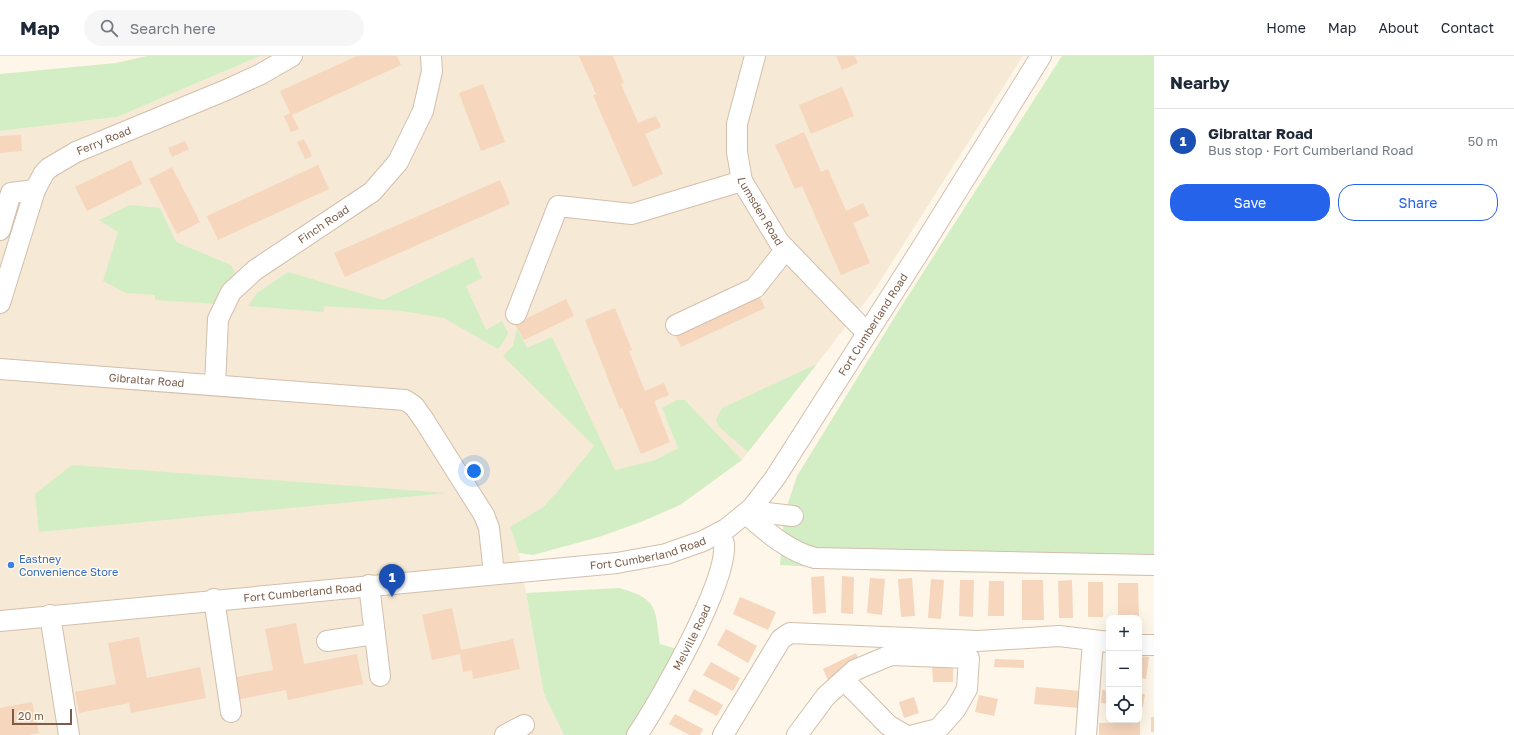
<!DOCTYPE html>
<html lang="en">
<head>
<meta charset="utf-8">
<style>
  :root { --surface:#fff; --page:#f6f6f7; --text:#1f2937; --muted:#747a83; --line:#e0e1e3; --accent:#2563eb }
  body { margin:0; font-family:"Golos Text",sans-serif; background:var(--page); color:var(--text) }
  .controls { position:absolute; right:12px; bottom:12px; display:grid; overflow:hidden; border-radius:8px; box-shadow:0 4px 16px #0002 }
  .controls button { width:36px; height:36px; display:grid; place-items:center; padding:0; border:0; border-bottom:1px solid var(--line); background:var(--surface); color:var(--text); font:20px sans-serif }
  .scale { position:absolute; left:12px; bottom:10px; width:60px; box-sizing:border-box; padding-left:4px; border:2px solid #7b5d49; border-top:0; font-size:11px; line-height:14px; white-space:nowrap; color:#7b5d49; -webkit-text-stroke:3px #fffaf0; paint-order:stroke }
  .you { position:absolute; left:474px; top:415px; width:14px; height:14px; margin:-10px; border:3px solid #fff; border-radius:50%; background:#1a73e8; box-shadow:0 0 0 6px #1a73e833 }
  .badge { display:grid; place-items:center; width:26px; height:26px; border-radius:50%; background:var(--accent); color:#fff; font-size:13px; font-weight:700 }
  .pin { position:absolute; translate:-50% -33px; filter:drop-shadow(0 1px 2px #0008) }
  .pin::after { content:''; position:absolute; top:21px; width:14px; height:12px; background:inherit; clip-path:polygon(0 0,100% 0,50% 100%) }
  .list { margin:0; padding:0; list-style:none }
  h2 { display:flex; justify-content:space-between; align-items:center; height:52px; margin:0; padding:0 16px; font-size:17px }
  h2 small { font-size:13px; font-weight:400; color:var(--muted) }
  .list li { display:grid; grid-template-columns:26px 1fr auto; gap:12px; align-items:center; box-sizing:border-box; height:64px; padding:0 16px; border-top:1px solid var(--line) }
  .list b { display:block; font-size:15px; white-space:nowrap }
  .list p { margin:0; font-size:13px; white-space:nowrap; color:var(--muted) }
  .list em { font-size:13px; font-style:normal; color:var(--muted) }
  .actions { display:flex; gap:8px; padding:12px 16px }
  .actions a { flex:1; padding:9px 0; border:1px solid var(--accent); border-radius:16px; text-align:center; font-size:14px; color:var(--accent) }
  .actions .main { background:var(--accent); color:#fff }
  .icon { flex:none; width:22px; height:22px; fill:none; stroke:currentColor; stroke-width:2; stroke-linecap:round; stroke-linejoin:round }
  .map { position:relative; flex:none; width:1154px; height:679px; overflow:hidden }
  header { display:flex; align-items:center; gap:24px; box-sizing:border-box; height:56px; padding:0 20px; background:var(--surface); border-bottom:1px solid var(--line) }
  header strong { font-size:19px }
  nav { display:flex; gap:22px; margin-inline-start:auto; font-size:14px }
  .search { width:280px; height:36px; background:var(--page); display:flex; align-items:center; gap:10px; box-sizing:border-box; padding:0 14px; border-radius:22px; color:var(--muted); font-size:15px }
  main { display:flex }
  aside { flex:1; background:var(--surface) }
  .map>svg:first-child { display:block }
  .residential { fill:#f6e9d6 }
  .green { fill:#d3eec5 }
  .building { fill:#f6d6bd }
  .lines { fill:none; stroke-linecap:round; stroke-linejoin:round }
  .minor-casing { stroke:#d2bfac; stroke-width:22 }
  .minor { stroke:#fff; stroke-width:20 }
  .shop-dot { fill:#3f7fe0; stroke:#fffaf0; stroke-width:1.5 }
  .labels { text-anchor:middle; stroke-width:3; stroke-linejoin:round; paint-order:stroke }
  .street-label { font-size:11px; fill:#7b5d49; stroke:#fffaf0 }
  .shop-label { font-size:11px; fill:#366cbe; stroke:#fffaf0; text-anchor:start }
</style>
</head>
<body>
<header>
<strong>Map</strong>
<div class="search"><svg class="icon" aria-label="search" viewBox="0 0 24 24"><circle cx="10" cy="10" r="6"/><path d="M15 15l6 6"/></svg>Search here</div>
<nav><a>Home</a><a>Map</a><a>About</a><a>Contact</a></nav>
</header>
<main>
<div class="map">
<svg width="1154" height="679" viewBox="0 0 1154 679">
  <rect width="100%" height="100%" fill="#fef6e8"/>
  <path class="residential" d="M 260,0 L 1023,0 L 875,233 L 742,404 L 685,344 L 662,352 L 678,392 L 655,404 L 615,414 L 600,383 L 556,437 L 543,451 L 510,471 L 519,497 L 544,638 L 564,679 L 0,679 L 0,75 L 117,61 Z"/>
  <g class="green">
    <path d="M 147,0 L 260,0 L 117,61 L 0,75 L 0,18 L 116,7 Z"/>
    <path d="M 1062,0 L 1154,0 L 1154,520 L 883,515 L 780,509 L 784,459 L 797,420 L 899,254 Z"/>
    <path d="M 130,149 L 160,152 L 176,186 L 231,209 L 237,221 L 217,248 L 155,244 L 155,239 L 126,237 L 103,225 L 118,176 L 99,164 Z"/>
    <path d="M 473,201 L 482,222 L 466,230 L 486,274 L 502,265 L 508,277 L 504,285 L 498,293 L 444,262 L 402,255 L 324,250 L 324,256 L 248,250 L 257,237 L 288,216 L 383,244 Z"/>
    <path d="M 517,272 L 527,292 L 552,281 L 615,414 L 655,404 L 678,392 L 662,352 L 677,344 L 685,344 L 742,404 L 680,449 L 641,466 L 599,481 L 533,499 L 519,497 L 510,471 L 543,451 L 556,437 L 594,390 L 503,300 L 513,290 Z"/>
    <path d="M 817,308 L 748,396 L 718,370 L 716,363 L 722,352 Z"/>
    <path d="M 72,409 L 447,437 L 39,476 L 35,438 Z"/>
    <path d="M 619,532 C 658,543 655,551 660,588 L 677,593 L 631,679 L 564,679 L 544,638 L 526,537 Z"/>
  </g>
  <g class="building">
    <path d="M 357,0 L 397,0 L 401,9 L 292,59 L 299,73 L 291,76 L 284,60 L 290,57 L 280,35 Z"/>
    <path d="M 579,0 L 613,0 L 624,27 L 621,28 L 638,67 L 656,60 L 661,71 L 645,78 L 663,118 L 633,131 L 593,39 L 596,38 Z"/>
    <path d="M 836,0 L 855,0 L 858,7 L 842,14 Z"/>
    <path d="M 483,28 L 505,86 L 481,95 L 459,37 Z"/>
    <path d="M 842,31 L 854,60 L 811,78 L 799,49 Z"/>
    <path d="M 804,76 L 821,116 L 828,113 L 846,155 L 863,147 L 869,160 L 853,167 L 870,207 L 841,219 L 802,130 L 795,133 L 775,89 Z"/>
    <path d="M 21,79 L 22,95 L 0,97 L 0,80 Z"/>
    <path d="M 304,83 L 312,100 L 305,103 L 297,86 Z"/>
    <path d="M 185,85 L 189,93 L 172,101 L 168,92 Z"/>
    <path d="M 131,104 L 142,128 L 87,155 L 75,131 Z"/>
    <path d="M 318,109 L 329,133 L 218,184 L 207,160 Z"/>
    <path d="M 172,111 L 200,166 L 177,178 L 149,123 Z"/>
    <path d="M 500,124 L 510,148 L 345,221 L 334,197 Z"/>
    <path d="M 758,237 L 765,252 L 681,291 L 674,276 Z"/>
    <path d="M 566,243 L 574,260 L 524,284 L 515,268 Z"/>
    <path d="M 615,252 L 632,294 L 629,295 L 645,335 L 664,327 L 669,339 L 654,345 L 670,386 L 641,398 L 622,352 L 620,353 L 585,264 Z"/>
    <path d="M 824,520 L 826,557 L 813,558 L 811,521 Z"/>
    <path d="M 842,520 L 854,521 L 853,558 L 841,557 Z"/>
    <path d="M 870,522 L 885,523 L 882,559 L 867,557 Z"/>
    <path d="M 912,522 L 915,560 L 901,561 L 898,523 Z"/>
    <path d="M 931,523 L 944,524 L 941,563 L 928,562 Z"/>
    <path d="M 960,524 L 974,524 L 973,561 L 959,560 Z"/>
    <path d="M 1022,524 L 1043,524 L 1044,564 L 1022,564 Z"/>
    <path d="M 1072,524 L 1073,562 L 1059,562 L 1058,525 Z"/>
    <path d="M 989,525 L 1004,525 L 1004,560 L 988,560 Z"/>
    <rect x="1088" y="526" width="15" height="35"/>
    <path d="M 1118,527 L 1138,527 L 1139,562 L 1118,562 Z"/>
    <path d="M 740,541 L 776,556 L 768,574 L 733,558 Z"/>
    <path d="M 452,552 L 461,594 L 513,583 L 520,613 L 473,623 L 472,614 L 463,616 L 460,598 L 432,604 L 422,559 Z"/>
    <path d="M 296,567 L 304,608 L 357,598 L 363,628 L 288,644 L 286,634 L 235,644 L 231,622 L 273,614 L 265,573 Z"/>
    <path d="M 726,573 L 757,590 L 748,607 L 717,589 Z"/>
    <path d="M 139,581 L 147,622 L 200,611 L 206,642 L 131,657 L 129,647 L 79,657 L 75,636 L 116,628 L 108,587 Z"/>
    <path d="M 856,597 L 861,608 L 828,624 L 823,613 Z"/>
    <path d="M 1139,600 L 1149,601 L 1146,623 L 1139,622 Z"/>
    <path d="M 1108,601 L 1109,602 L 1109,619 L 1106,619 Z"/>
    <path d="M 995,603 L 1024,604 L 1024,612 L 994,611 Z"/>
    <path d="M 711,606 L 740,622 L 733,635 L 703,619 Z"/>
    <path d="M 932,609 L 953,609 L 953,626 L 933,626 Z"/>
    <path d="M 1036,631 L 1081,635 L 1079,652 L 1034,648 Z"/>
    <path d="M 694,633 L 723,649 L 717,660 L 688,645 Z"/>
    <path d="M 1102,634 L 1109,635 L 1109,648 L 1101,647 Z"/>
    <path d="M 1139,638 L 1145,638 L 1143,651 L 1139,651 Z"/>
    <path d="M 979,639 L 998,643 L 994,660 L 975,656 Z"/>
    <path d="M 914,641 L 919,657 L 904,662 L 899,646 Z"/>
    <path d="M 32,646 L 39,677 L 29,679 L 0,679 L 0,652 Z"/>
    <path d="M 675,658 L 703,673 L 700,679 L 689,679 L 669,668 Z"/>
    <rect x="1151" y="661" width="3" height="15"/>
    <path d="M 1140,666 L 1140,679 L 1099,679 L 1099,667 Z"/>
  </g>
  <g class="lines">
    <defs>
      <g id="minor">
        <path id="s1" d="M 755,0 L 737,68 L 737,96 L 742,125 L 779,186 L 867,277"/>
        <path d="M 0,174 L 11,137 L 35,134"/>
        <path id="s2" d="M 0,247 L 35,134 L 44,117 L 49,112 L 76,96 L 226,34 L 261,18 L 292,0"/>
        <path d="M 516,258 L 558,150 L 632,158 L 742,125"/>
        <path d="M 676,269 L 755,232 L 786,193"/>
        <path id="s3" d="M 0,313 L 405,344 L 414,350 L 424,364 L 484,459 L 489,472 L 494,518"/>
        <path id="s4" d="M 215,329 L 218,263 L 231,236 L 255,214 L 372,136 L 398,106 L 423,55 L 432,15 L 431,0"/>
        <path d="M 752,452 L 767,457 L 793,460"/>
        <path d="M 746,458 C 767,476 788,495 815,502 L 1154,509"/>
        <path d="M 369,529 L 380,620"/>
        <path d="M 214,543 L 231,656"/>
        <path d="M 50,559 L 69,679"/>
        <path id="s5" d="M 0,565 L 617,507 L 666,498 L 703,485 L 726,473 L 752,452 L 775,422 L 921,193 L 1041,0"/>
        <path d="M 327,585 L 375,578"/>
        <path d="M 1139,589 L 1154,589"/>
        <path d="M 844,624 L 888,669 L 905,679"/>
        <path d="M 505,679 L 524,669"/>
        <path id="s6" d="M 637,679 C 660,645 728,526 724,488 C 723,484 721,481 719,477"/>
        <path d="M 723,679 L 781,583 L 790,577 L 978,585 L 1059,580 L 1109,586"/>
        <path d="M 797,679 L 826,640 L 855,614 L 891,599 L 969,602 L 967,633 L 955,654 L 938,673 L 914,679"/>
        <path d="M 1086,679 L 1093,585"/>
      </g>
    </defs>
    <use href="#minor" class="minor-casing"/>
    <use href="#minor" class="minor"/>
  </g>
  <circle class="shop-dot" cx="11" cy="509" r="4"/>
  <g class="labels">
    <g class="street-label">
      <text dy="4" stroke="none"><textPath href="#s2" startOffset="206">Ferry Road</textPath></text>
      <text dy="4" stroke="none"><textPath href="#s1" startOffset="163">Lumsden Road</textPath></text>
      <text dy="4" stroke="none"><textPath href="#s4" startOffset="211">Finch Road</textPath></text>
      <text dy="4" stroke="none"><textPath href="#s5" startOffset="988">Fort Cumberland Road</textPath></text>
      <text dy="4" stroke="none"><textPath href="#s3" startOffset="147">Gibraltar Road</textPath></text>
      <text dy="4" stroke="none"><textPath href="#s5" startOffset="652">Fort Cumberland Road</textPath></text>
      <text dy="4" stroke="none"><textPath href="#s5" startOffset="304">Fort Cumberland Road</textPath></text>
      <text dy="4" stroke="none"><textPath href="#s6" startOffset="112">Melville Road</textPath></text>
    </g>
    <g class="shop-label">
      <text x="19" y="507">Eastney<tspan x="19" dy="13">Convenience Store</tspan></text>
    </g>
  </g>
</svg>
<div class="controls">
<button>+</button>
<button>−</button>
<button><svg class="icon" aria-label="locate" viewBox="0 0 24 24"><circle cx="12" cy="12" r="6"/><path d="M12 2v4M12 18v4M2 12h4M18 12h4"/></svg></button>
</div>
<div class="scale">20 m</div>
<div class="you"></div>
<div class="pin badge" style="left:392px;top:541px;background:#1a4fb4">1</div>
</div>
<aside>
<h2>Nearby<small></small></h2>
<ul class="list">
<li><span class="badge" style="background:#1a4fb4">1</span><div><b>Gibraltar Road</b><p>Bus stop · Fort Cumberland Road</p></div><em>50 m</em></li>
</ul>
<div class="actions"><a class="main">Save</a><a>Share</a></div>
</aside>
</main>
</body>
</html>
